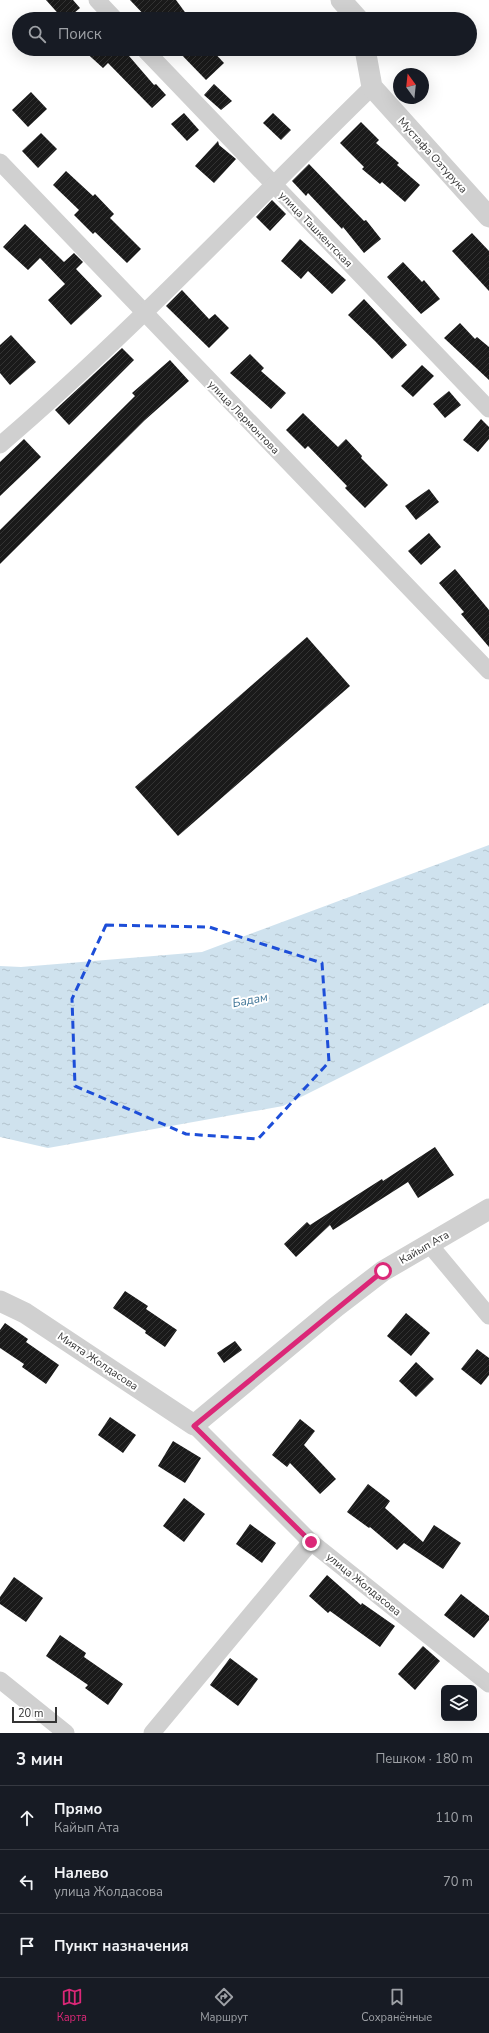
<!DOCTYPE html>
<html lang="ru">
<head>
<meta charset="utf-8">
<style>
  :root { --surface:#171b24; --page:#20242c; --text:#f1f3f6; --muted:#9ea1a6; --line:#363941; --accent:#db2777 }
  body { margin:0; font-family:"Nunito Sans",sans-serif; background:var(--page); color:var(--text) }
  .controls { position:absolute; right:12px; bottom:12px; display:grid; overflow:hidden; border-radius:6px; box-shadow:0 4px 16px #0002 }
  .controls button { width:36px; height:36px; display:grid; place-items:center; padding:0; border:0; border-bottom:1px solid var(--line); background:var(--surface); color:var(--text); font:20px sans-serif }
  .compass { position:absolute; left:393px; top:68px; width:36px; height:36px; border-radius:50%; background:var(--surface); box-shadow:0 4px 16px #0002; rotate:345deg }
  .scale { position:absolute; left:12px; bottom:10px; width:45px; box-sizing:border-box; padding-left:4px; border:2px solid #333; border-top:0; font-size:11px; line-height:14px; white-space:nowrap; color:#333; -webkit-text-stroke:3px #fff; paint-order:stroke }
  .stop { position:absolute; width:12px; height:12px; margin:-9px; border:3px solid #db2777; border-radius:50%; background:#fff }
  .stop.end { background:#db2777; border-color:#fff; box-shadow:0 1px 4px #0008 }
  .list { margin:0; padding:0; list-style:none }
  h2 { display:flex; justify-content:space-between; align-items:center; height:52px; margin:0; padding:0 16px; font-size:17px }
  h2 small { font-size:13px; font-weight:400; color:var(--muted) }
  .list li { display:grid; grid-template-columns:26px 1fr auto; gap:12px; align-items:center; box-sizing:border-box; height:64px; padding:0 16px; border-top:1px solid var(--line) }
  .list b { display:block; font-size:15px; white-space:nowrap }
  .list p { margin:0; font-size:13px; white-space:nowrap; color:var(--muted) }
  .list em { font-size:13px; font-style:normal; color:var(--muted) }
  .icon { flex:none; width:22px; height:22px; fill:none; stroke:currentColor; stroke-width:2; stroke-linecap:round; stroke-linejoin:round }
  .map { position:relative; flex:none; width:489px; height:1733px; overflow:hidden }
  .search { position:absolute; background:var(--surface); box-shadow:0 4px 16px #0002; left:12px; right:12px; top:12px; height:44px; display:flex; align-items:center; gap:10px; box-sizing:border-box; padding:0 14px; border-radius:22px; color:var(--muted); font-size:15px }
  .sheet { height:244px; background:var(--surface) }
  nav { display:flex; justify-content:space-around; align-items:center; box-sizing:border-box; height:56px; border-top:1px solid var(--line); background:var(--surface); font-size:11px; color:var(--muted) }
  nav a { display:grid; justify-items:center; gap:2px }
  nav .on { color:var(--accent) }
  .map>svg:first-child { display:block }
  .water { fill:url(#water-ripples) }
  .building { fill:url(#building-hatch) }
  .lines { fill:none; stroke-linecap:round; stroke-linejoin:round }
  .minor { stroke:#d0d0d0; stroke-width:17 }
  .tertiary { stroke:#d0d0d0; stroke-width:21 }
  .route { stroke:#db2777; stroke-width:5 }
  .marked { fill:none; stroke:#1d4ed8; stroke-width:3; stroke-dasharray:8 5; stroke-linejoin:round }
  .labels { text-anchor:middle; stroke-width:4; stroke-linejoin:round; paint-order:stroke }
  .street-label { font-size:11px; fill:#333; stroke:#fff }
  .water-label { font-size:12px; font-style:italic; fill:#3f7597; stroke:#fff }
</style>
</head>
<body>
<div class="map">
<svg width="489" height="1733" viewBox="0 0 489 1733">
  <defs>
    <pattern id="water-ripples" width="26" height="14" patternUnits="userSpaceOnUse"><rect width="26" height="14" fill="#cfe2ee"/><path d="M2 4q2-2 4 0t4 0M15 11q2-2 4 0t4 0" fill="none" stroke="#b2c2cd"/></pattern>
    <pattern id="building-hatch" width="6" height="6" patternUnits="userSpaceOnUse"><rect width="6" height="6" fill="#1a1a1a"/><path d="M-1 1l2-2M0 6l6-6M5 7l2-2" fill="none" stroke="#333"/></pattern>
  </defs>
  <rect width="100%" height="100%" fill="#fff"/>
  <path class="water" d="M 489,845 L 489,1003 L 283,1106 L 48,1148 L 0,1137 L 0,966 L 21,967 L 202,952 Z"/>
  <g class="building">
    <path d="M 46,0 L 73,0 L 80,8 L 67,19 L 63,19 Z"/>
    <path d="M 130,0 L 176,0 L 190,19 L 148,19 Z"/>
    <path d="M 82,49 L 123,49 L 154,85 L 156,84 L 166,95 L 152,108 L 108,63 L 103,68 Z"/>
    <path d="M 176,49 L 211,49 L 224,63 L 206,80 Z"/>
    <path d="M 214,84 L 232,101 L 221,110 L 204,95 Z"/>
    <path d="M 31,92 L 47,109 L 28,127 L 12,110 Z"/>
    <path d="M 184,113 L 199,130 L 187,141 L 171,124 Z"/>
    <path d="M 273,113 L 291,130 L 281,140 L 263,123 Z"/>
    <path d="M 361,122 L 379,140 L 376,143 L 399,163 L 397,165 L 420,185 L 405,202 L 382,182 L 380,184 L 362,169 L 364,167 L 340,143 Z"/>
    <path d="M 41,133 L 57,149 L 38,168 L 22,151 Z"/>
    <path d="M 218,141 L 219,145 L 236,159 L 214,183 L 195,166 Z"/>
    <path d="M 309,164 L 364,221 L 366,220 L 381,239 L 364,253 L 343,227 L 342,229 L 308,193 L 306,196 L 292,181 Z"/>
    <path d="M 66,171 L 93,196 L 95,194 L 114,214 L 110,218 L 141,249 L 127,263 L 95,232 L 93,234 L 74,215 L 79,210 L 53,185 Z"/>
    <path d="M 272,200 L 286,214 L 270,231 L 256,217 Z"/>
    <path d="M 25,224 L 64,262 L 74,253 L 83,262 L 76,269 L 102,296 L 71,325 L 48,300 L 65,284 L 40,258 L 28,270 L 3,247 Z"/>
    <path d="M 472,233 L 489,251 L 489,291 L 452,251 Z"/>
    <path d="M 300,239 L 346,280 L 332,294 L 308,271 L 301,279 L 281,261 Z"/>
    <path d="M 403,262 L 422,282 L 424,280 L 440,299 L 421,314 L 387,277 Z"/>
    <path d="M 182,290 L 209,319 L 215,314 L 229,328 L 209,348 L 166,306 Z"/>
    <path d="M 364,299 L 407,345 L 392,359 L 375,341 L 348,315 Z"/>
    <path d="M 460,323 L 475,339 L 477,337 L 489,347 L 489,380 L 444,338 Z"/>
    <path d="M 11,335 L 36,362 L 10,385 L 0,373 L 0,345 Z"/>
    <path d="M 122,348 L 134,360 L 69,425 L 55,410 Z"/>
    <path d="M 250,354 L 264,368 L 261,371 L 286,393 L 271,409 L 230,373 Z"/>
    <path d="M 170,360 L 189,381 L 145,420 L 0,564 L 0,530 L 135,396 L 132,393 Z"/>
    <path d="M 422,365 L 434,376 L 413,397 L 401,386 Z"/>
    <path d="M 449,391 L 461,405 L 445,418 L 433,404 Z"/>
    <path d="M 303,413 L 338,447 L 346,439 L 362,456 L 361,458 L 388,485 L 365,508 L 345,488 L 347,486 L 308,446 L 305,449 L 286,430 Z"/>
    <path d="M 481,419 L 489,427 L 489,439 L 478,452 L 463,440 Z"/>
    <path d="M 24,439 L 41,457 L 0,496 L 0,462 Z"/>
    <path d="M 429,489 L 439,502 L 416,520 L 405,506 Z"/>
    <path d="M 429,533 L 441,547 L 421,565 L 408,551 Z"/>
    <path d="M 455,569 L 489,610 L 489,647 L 461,614 L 464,612 L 439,583 Z"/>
    <path d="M 307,637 L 350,686 L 178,836 L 135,787 Z"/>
    <path d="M 435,1147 L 454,1175 L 418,1198 L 408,1182 L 333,1230 L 330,1225 L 296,1257 L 284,1244 L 307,1222 L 310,1225 L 382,1179 L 383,1181 Z"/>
    <path d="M 125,1291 L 148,1306 L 146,1309 L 177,1330 L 165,1347 L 145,1333 L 146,1331 L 113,1308 Z"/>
    <path d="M 406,1313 L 430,1333 L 411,1356 L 387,1336 Z"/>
    <path d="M 5,1323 L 28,1339 L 26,1342 L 59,1365 L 46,1384 L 22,1367 L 24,1364 L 0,1348 L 0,1330 Z"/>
    <path d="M 235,1341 L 242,1350 L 224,1363 L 217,1353 Z"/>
    <path d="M 477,1349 L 489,1358 L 489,1375 L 481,1385 L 461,1369 Z"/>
    <path d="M 416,1362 L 434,1379 L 416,1397 L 399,1381 Z"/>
    <path d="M 110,1417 L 136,1435 L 123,1453 L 98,1435 Z"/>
    <path d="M 300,1419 L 315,1431 L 304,1445 L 336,1479 L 320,1494 L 290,1463 L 287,1467 L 272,1455 Z"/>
    <path d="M 173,1441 L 201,1458 L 185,1483 L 158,1466 Z"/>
    <path d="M 368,1484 L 390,1501 L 385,1508 L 423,1542 L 434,1525 L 461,1543 L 443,1569 L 404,1543 L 397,1550 L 370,1527 L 369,1528 L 347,1512 Z"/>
    <path d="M 184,1498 L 205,1514 L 184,1542 L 163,1526 Z"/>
    <path d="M 250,1524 L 276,1543 L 262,1563 L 236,1544 Z"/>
    <path d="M 327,1575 L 361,1605 L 362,1603 L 395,1626 L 380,1647 L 330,1611 L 328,1613 L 309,1596 Z"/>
    <path d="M 14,1577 L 43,1598 L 26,1622 L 0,1604 L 0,1597 Z"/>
    <path d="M 461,1594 L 489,1616 L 489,1620 L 474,1638 L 444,1615 Z"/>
    <path d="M 60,1635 L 86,1653 L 84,1657 L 123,1684 L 108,1705 L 85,1688 L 88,1685 L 46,1656 Z"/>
    <path d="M 423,1646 L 440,1661 L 415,1690 L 398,1674 Z"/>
    <path d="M 230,1658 L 258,1679 L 238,1706 L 210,1685 Z"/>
  </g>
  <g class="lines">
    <g class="minor">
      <path d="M 97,0 L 115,19"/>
      <path d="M 144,49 L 489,409"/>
      <path d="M 0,162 L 489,671"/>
      <path d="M 0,445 C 130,334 249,207 372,87"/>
      <path d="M 429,1244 L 489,1316"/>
      <path d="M 194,1425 L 311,1542 L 489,1684"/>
      <path d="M 0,1680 L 66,1733"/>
      <path d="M 152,1733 L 311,1542"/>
    </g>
    <g class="tertiary">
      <path d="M 341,0 L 358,19"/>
      <path d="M 365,49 L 372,87 L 489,217"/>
      <path d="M 0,1301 L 25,1313 L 194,1425 L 336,1307 L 383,1271 L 489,1209"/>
    </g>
  </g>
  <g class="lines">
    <path class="route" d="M 311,1542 L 194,1426 L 383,1271"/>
  </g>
  <path class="marked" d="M 106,925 L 209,927 L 322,963 L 329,1062 L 258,1139 L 186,1134 L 75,1086 L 72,999 Z"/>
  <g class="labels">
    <g class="street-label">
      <text transform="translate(433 155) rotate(48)" y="4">Мустафа Озтурука</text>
      <text transform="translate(316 229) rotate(46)" y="4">улица Ташкентская</text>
      <text transform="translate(244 417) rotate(46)" y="4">улица Лермонтова</text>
      <text transform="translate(424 1247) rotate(-30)" y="4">Кайып Ата</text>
      <text transform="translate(98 1361) rotate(34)" y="4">Мията Жолдасова</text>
      <text transform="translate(364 1584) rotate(39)" y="4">улица Жолдасова</text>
    </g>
    <g class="water-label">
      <text transform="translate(250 1000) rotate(-11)" y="4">Бадам</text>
    </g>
  </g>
</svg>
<div class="controls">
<button><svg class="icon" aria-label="layers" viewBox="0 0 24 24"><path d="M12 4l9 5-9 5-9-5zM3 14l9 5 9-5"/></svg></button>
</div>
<svg class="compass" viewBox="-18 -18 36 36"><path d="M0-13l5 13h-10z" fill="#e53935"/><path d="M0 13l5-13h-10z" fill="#9ea1a6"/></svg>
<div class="scale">20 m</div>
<div class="stop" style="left:383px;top:1271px"></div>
<div class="stop end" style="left:311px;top:1542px"></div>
<div class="search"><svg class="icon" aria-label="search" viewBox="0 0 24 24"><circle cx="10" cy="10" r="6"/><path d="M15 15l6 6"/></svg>Поиск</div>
</div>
<section class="sheet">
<h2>3 мин<small>Пешком · 180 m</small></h2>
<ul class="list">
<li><svg class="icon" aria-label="ahead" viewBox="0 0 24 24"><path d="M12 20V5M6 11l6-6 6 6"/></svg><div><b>Прямо</b><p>Кайып Ата</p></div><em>110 m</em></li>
<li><svg class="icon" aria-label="left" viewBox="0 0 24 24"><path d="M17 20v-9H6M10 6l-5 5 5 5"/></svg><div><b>Налево</b><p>улица Жолдасова</p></div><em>70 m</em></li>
<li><svg class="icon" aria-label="arrive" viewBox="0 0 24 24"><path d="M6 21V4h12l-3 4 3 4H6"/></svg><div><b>Пункт назначения</b></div></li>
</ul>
</section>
<nav>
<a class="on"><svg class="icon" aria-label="map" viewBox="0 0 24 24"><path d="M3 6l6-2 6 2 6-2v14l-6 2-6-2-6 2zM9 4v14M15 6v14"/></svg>Карта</a>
<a><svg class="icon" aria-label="directions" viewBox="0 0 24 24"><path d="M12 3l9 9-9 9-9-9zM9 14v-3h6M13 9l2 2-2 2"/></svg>Маршрут</a>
<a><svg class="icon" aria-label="saved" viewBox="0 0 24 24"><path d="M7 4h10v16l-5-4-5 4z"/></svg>Сохранённые</a>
</nav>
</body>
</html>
